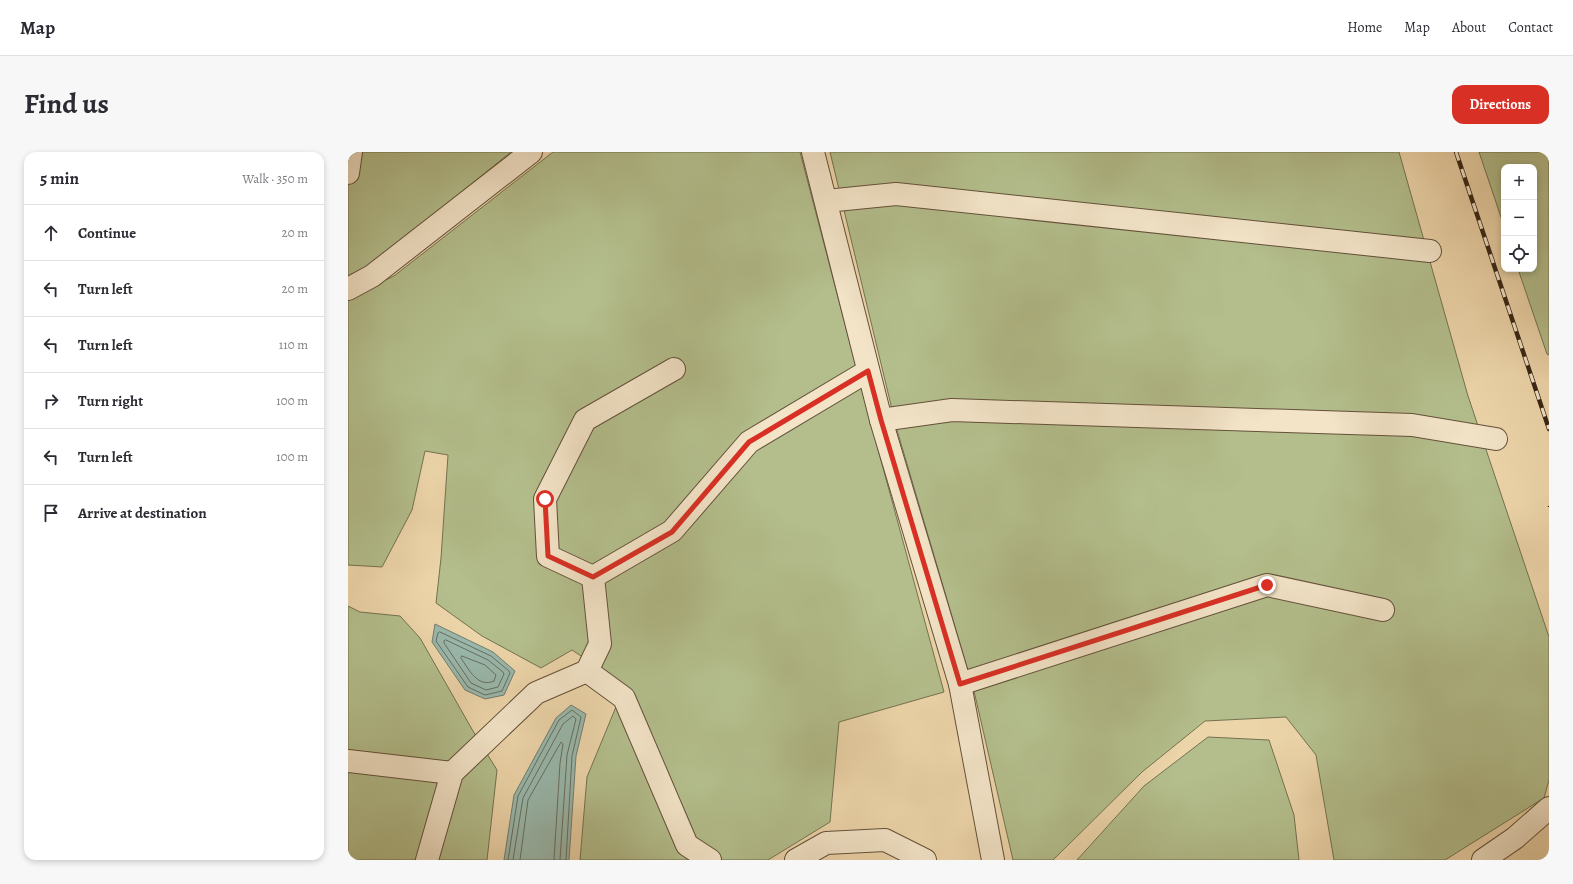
<!DOCTYPE html>
<html lang="en">
<head>
<meta charset="utf-8">
<style>
  :root { --surface:#fff; --page:#f7f7f7; --text:#2b2b33; --muted:#7c7c81; --line:#e1e1e2; --accent:#d93025 }
  body { margin:0; font-family:Alegreya,serif; background:var(--page); color:var(--text) }
  .controls { position:absolute; right:12px; top:12px; display:grid; overflow:hidden; border-radius:8px; box-shadow:0 2px 6px #0003 }
  .controls button { width:36px; height:36px; display:grid; place-items:center; padding:0; border:0; border-bottom:1px solid var(--line); background:var(--surface); color:var(--text); font:20px sans-serif }
  .stop { position:absolute; width:12px; height:12px; margin:-9px; border:3px solid #d93025; border-radius:50%; background:#fff }
  .stop.end { background:#d93025; border-color:#fff; box-shadow:0 1px 4px #0008 }
  .list { margin:0; padding:0; list-style:none }
  h2 { display:flex; justify-content:space-between; align-items:center; height:52px; margin:0; padding:0 16px; font-size:17px }
  h2 small { font-size:13px; font-weight:400; color:var(--muted) }
  .list li { display:grid; grid-template-columns:26px 1fr auto; gap:12px; align-items:center; box-sizing:border-box; height:56px; padding:0 16px; border-top:1px solid var(--line) }
  .list b { display:block; font-size:15px; white-space:nowrap }
  .list em { font-size:13px; font-style:normal; color:var(--muted) }
  .icon { flex:none; width:22px; height:22px; fill:none; stroke:currentColor; stroke-width:2; stroke-linecap:round; stroke-linejoin:round }
  .map { position:relative; flex:none; width:1201px; height:708px; overflow:hidden; border-radius:12px }
  header { display:flex; align-items:center; gap:24px; box-sizing:border-box; height:56px; padding:0 20px; background:var(--surface); border-bottom:1px solid var(--line) }
  header strong { font-size:19px }
  nav { display:flex; gap:22px; margin-inline-start:auto; font-size:14px }
  .intro { display:flex; align-items:center; justify-content:space-between; box-sizing:border-box; height:96px; padding:0 24px }
  h1 { margin:0; font-size:28px }
  .button { padding:10px 18px; border-radius:12px; background:var(--accent); color:#fff; font-size:14px; font-weight:700 }
  main { display:flex; gap:24px; padding:0 24px }
  aside { flex:1; background:var(--surface); border-radius:12px; box-shadow:0 2px 6px #0003 }
  .map>svg:first-child { display:block }
  .green { fill:#b3be8c; stroke:#747250 }
  .water { fill:#99b8ac; stroke:#717d70 }
  .lines { fill:none; stroke-linecap:round; stroke-linejoin:round }
  .shore { stroke:#686e60; stroke-width:1 }
  .minor-casing { stroke:#64513a; stroke-width:24 }
  .path { stroke:#362515; stroke-width:2.5; stroke-dasharray:3 2; stroke-linecap:butt }
  .minor { stroke:#f3e4c8; stroke-width:22 }
  .rail-casing { stroke:#362515; stroke-width:4.5 }
  .rail { stroke:#f3e4c8; stroke-width:3; stroke-dasharray:9; stroke-linecap:butt }
  .route { stroke:#d93025; stroke-width:5 }
</style>
</head>
<body>
<header>
<strong>Map</strong>
<nav><a>Home</a><a>Map</a><a>About</a><a>Contact</a></nav>
</header>
<div class="intro"><h1>Find us</h1><a class="button">Directions</a></div>
<main>
<aside>
<h2>5 min<small>Walk · 350 m</small></h2>
<ul class="list">
<li><svg class="icon" aria-label="ahead" viewBox="0 0 24 24"><path d="M12 20V5M6 11l6-6 6 6"/></svg><div><b>Continue</b></div><em>20 m</em></li>
<li><svg class="icon" aria-label="left" viewBox="0 0 24 24"><path d="M17 20v-9H6M10 6l-5 5 5 5"/></svg><div><b>Turn left</b></div><em>20 m</em></li>
<li><svg class="icon" aria-label="left" viewBox="0 0 24 24"><path d="M17 20v-9H6M10 6l-5 5 5 5"/></svg><div><b>Turn left</b></div><em>110 m</em></li>
<li><svg class="icon" aria-label="right" viewBox="0 0 24 24"><path d="M7 20v-9h11M14 6l5 5-5 5"/></svg><div><b>Turn right</b></div><em>100 m</em></li>
<li><svg class="icon" aria-label="left" viewBox="0 0 24 24"><path d="M17 20v-9H6M10 6l-5 5 5 5"/></svg><div><b>Turn left</b></div><em>100 m</em></li>
<li><svg class="icon" aria-label="arrive" viewBox="0 0 24 24"><path d="M6 21V4h12l-3 4 3 4H6"/></svg><div><b>Arrive at destination</b></div></li>
</ul>
</aside>
<div class="map">
<svg width="1201" height="708" viewBox="0 0 1201 708">
  <rect width="100%" height="100%" fill="#edd5aa"/>
  <filter id="stains"><feTurbulence type="fractalNoise" baseFrequency=".005" numOctaves="4"/><feColorMatrix values="0 0 0 0 .2 0 0 0 0 .09 0 0 0 0 .02 0 0 0 .5 -.17"/></filter>
  <radialGradient id="worn" r=".72"><stop offset=".6" stop-color="#630" stop-opacity="0"/><stop offset="1" stop-color="#630" stop-opacity=".3"/></radialGradient>
  <g class="green">
    <path d="M 0,0 L 163,0 L 19,116 L 0,126 Z"/>
    <path d="M 205,0 L 452,0 L 522,268 L 596,540 L 491,570 L 482,670 L 420,708 L 232,708 L 239,625 L 277,533 L 224,498 L 193,516 L 134,484 L 88,451 L 93,406 L 100,303 L 77,299 L 64,358 L 34,415 L 0,413 L 0,146 L 46,124 Z"/>
    <path d="M 482,0 L 1051,0 L 1120,244 L 1201,485 L 1201,628 L 1196,646 L 1097,708 L 986,708 L 968,603 L 938,565 L 857,569 L 794,620 L 705,708 L 665,708 L 626,539 L 549,278 Z"/>
    <path d="M 1131,0 L 1201,0 L 1201,203 L 1199,202 L 1170,117 L 1186,117 L 1186,15 L 1156,15 L 1156,74 Z"/>
    <path d="M 0,454 L 12,460 L 52,464 L 72,486 L 125,579 L 149,618 L 139,708 L 0,708 Z"/>
    <path d="M 860,585 L 921,588 L 946,663 L 951,708 L 729,708 L 796,634 Z"/>
  </g>
  <g class="water">
    <path d="M 87,472 L 145,500 L 167,519 L 156,543 L 137,547 L 117,538 L 84,490 Z"/>
    <path d="M 223,553 L 238,562 L 228,604 L 221,708 L 156,708 L 166,643 L 208,566 Z"/>
  </g>
  <g class="lines">
    <g class="shore">
      <path d="M 92,480 L 143,504 L 161,519 L 162,521 L 154,539 L 137,543 L 120,535 L 88,489 L 90,481 Z"/>
      <path d="M 98,488 L 140,508 L 155,520 L 156,522 L 150,535 L 138,538 L 123,531 L 96,491 L 96,489 Z"/>
      <path d="M 114,504 L 137,513 L 148,523 L 146,529 C 130,536 121,518 113,506 Z"/>
      <path d="M 160,708 L 170,644 L 211,568 L 224,558 L 233,565 L 224,604 L 218,708"/>
      <path d="M 165,708 L 175,646 L 215,572 L 225,564 L 228,567 L 219,603 L 212,708"/>
      <path d="M 172,708 L 180,648 L 213,590 L 215,592 L 212,611 L 206,708"/>
    </g>
    <defs>
      <g id="minor">
        <path d="M 465,0 L 533,268 L 612,532 L 645,708"/>
        <path d="M 0,21 L 3,0"/>
        <path d="M 478,49 L 548,42 L 1082,99"/>
        <path d="M 0,137 L 24,124 L 183,0"/>
        <path d="M 533,268 L 604,258 L 1064,273 L 1148,287"/>
        <path d="M 245,425 L 200,404 L 197,347 L 237,268 L 326,217"/>
        <path d="M 239,519 L 276,546 L 339,693 L 362,708"/>
        <path d="M 612,532 L 919,433 L 1035,458"/>
        <path d="M 0,609 L 104,621"/>
        <path d="M 79,708 L 104,621 L 188,541 L 239,519 L 252,492 L 245,425 L 324,379 L 401,290 L 520,219"/>
        <path d="M 448,708 L 478,691 L 537,688 L 577,708"/>
        <path d="M 1135,708 L 1167,686 L 1201,656"/>
      </g>
    </defs>
    <use href="#minor" class="minor-casing"/>
    <path class="path" d="M 1201,354 L 1201,355"/>
    <use href="#minor" class="minor"/>
    <defs>
      <path id="rail" d="M 1108,0 L 1201,277"/>
    </defs>
    <use href="#rail" class="rail-casing"/>
    <use href="#rail" class="rail"/>
  </g>
  <g class="lines">
    <path class="route" d="M 197,347 L 200,404 L 245,425 L 324,380 L 401,290 L 520,219 L 533,268 L 612,532 L 919,433"/>
  </g>
  <rect width="100%" height="100%" filter="url(#stains)"/>
  <rect width="100%" height="100%" fill="url(#worn)"/>
</svg>
<div class="controls">
<button>+</button>
<button>−</button>
<button><svg class="icon" aria-label="locate" viewBox="0 0 24 24"><circle cx="12" cy="12" r="6"/><path d="M12 2v4M12 18v4M2 12h4M18 12h4"/></svg></button>
</div>
<div class="stop" style="left:197px;top:347px"></div>
<div class="stop end" style="left:919px;top:433px"></div>
</div>
</main>
</body>
</html>
